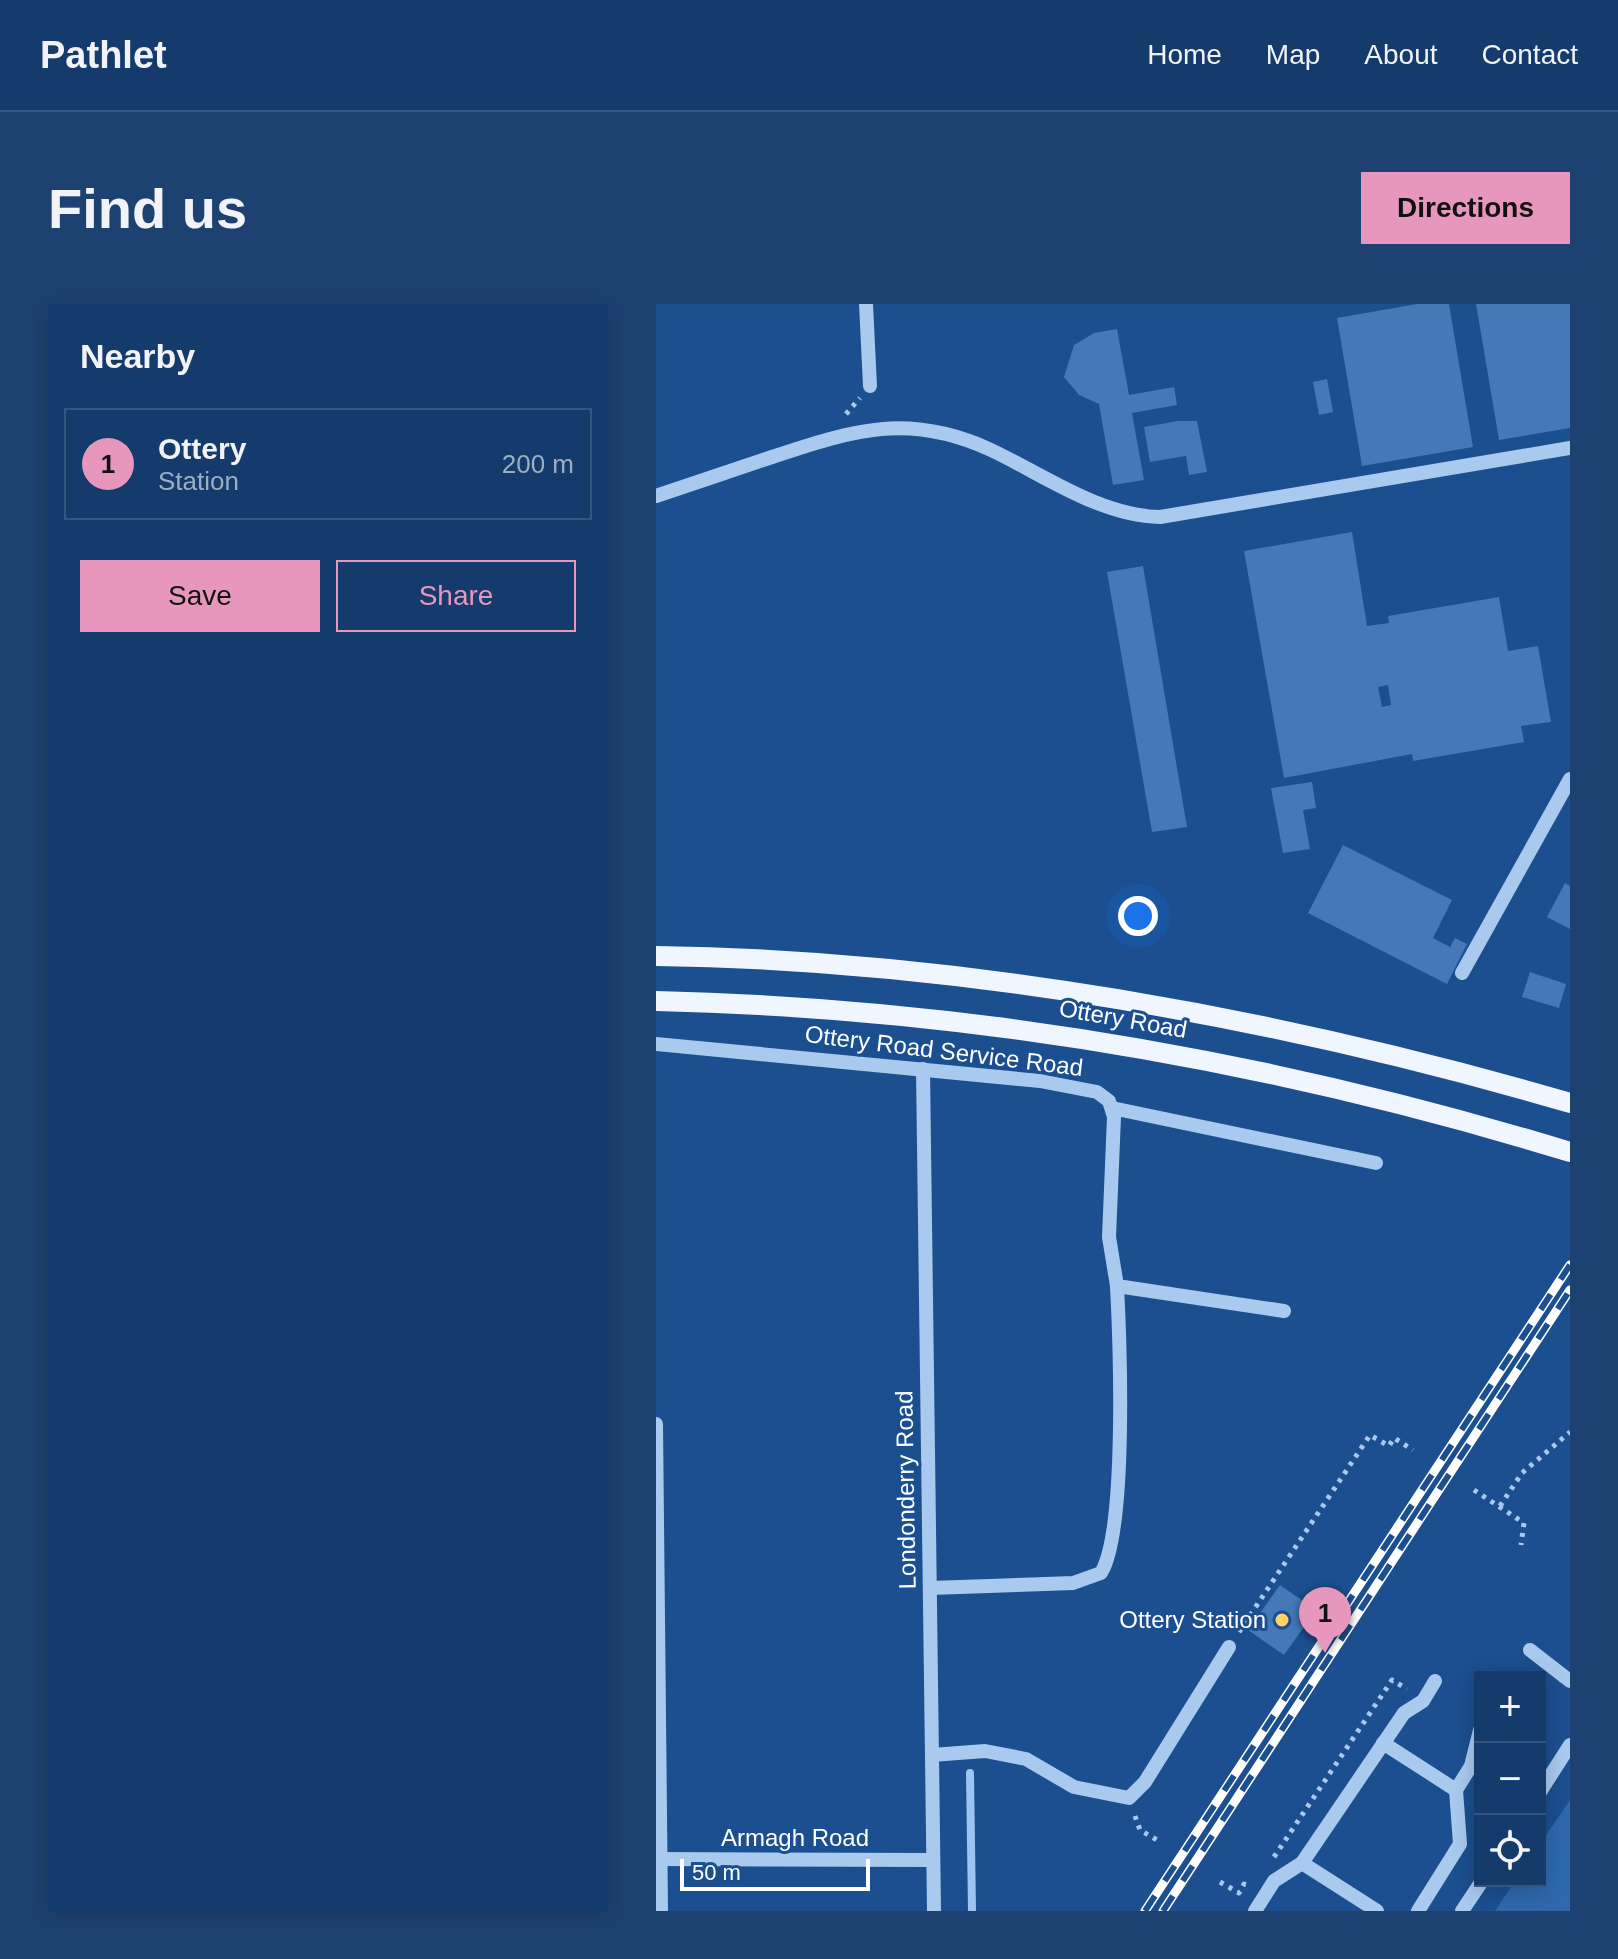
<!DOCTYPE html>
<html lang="en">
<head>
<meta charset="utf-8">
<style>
  :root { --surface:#143b6b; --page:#1d4271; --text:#f1f3f6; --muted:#9dadc1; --line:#33557e; --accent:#e797bd }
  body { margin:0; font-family:Helvetica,sans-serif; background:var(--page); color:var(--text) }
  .controls { position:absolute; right:24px; bottom:24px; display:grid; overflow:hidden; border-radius:0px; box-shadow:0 4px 20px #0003 }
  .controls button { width:72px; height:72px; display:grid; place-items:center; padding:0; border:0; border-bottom:2px solid var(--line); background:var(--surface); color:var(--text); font:40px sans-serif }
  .scale { position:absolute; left:24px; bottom:20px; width:190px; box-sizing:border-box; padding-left:8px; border:4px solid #fff; border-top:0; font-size:22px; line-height:28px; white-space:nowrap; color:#fff; -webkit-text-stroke:6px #1b4f8f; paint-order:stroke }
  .you { position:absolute; left:482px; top:612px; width:28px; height:28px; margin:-20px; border:6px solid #fff; border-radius:50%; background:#1a73e8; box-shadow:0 0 0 12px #1a73e833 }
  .badge { display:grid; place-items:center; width:52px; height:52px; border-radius:50%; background:var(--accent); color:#111; font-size:26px; font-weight:700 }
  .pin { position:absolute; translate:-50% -66px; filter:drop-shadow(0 2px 4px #0008) }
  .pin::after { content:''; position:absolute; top:42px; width:28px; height:24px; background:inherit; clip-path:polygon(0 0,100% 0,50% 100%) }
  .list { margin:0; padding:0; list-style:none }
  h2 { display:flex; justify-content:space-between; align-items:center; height:104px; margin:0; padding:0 32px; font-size:34px }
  h2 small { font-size:26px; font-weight:400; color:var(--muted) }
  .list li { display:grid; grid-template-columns:52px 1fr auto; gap:24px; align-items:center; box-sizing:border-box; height:112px; margin:0 16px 16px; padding:0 16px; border:2px solid var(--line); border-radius:0px }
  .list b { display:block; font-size:30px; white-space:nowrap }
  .list p { margin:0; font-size:26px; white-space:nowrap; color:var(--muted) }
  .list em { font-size:26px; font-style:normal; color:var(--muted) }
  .actions { display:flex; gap:16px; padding:24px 32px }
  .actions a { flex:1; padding:18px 0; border:2px solid var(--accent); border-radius:0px; text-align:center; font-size:28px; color:var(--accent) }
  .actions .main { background:var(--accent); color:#111 }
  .icon { flex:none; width:44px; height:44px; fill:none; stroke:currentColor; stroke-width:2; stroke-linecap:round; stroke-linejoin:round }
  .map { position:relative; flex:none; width:914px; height:1607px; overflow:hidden; border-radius:0px }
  header { display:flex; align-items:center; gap:48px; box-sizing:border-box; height:112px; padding:0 40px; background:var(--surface); border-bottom:2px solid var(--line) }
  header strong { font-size:38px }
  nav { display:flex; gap:44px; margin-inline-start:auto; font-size:28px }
  .intro { display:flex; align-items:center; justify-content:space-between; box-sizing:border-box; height:192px; padding:0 48px }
  h1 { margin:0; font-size:56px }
  .button { padding:20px 36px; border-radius:0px; background:var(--accent); color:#111; font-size:28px; font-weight:700 }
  main { display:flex; gap:48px; padding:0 48px }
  aside { flex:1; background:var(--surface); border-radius:0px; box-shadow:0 4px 20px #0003 }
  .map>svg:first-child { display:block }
  .green { fill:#2e69ad }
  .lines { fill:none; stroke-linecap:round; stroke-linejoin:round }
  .stream { stroke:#9cc4f0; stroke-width:8 }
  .building { fill:#4478b7; fill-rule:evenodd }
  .path { stroke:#a9c9ee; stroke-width:5; stroke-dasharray:4 6; stroke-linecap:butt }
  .minor { stroke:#a9c9ee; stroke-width:14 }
  .major { stroke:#f0f6ff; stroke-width:20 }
  .rail-casing { stroke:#fff; stroke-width:9 }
  .rail { stroke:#1b4f8f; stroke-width:6; stroke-dasharray:18; stroke-linecap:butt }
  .poi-dot { fill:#ffd166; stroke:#1b4f8f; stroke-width:3 }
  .labels { text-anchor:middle; stroke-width:6; stroke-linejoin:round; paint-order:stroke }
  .street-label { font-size:24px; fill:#fff; stroke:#1b4f8f }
  .poi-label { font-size:24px; fill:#fff; stroke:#1b4f8f; text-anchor:end }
</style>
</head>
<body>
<header>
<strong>Pathlet</strong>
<nav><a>Home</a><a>Map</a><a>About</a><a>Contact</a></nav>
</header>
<div class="intro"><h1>Find us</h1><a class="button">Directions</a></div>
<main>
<aside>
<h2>Nearby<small></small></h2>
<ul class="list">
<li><span class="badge">1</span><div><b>Ottery</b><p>Station</p></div><em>200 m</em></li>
</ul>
<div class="actions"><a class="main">Save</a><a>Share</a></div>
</aside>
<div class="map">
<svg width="914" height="1607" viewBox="0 0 914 1607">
  <rect width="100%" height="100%" fill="#1b4f8f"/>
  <path class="green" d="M 914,1496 L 914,1607 L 839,1607 L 859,1577 L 884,1577 L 884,1540 Z"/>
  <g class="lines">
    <path class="stream" d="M 314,1469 L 316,1607"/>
  </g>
  <g class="building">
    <path d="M 761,0 L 793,0 L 817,143 L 706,162 L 681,14 Z"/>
    <path d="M 820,0 L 914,0 L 914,124 L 843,136 Z"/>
    <path d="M 461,25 L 473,91 L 518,83 L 521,101 L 476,109 L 488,176 L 457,181 L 443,100 L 423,91 L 408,73 L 418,41 L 438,29 Z"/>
    <path d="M 671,75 L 677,108 L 663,111 L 657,78 Z"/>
    <path d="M 522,117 L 541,117 L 551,168 L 533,171 L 530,152 L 494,158 L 488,123 Z"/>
    <path d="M 696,228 L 711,322 L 733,319 L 732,312 L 843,293 L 852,347 L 882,342 L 895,418 L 865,422 L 868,438 L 757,457 L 756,450 L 628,474 L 588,247 ZM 732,381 L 735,401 L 726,403 L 722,383 Z"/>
    <path d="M 487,262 L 531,523 L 496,528 L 451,268 Z"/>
    <path d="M 656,478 L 660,504 L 647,506 L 654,545 L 627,549 L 615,484 Z"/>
    <path d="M 687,541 L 796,596 L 777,634 L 794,643 L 799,634 L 811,640 L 791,680 L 652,609 Z"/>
    <path d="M 909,579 L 914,582 L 914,625 L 891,613 Z"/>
    <path d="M 874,668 L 910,680 L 903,704 L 866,693 Z"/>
    <path d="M 624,1281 L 660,1306 L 628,1351 L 592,1326 Z"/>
  </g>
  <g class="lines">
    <g class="path">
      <path d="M 190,110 L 204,94"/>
      <path d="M 818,1186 L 868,1219 L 865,1241"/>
      <path d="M 844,1202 L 866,1169 L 914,1128"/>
      <path d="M 583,1328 L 714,1131 L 733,1142 L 738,1134 L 757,1146"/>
      <path d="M 479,1512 L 484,1526 L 501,1536"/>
      <path d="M 618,1553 L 736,1376 L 751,1385"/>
      <path d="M 564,1578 L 583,1589 L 588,1580 L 594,1583"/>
    </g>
    <g class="minor">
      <path d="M 210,0 L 214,82"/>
      <path d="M 0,192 C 39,179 77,166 116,153 C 197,126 253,108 335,146 C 388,171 444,212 504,213 L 914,144"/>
      <path d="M 806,669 L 914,475"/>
      <path d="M 0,740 L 384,777 L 441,788 L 453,797 L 458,813 L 453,933 L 461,982 L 628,1007"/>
      <path d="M 267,765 L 278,1607"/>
      <path d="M 456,804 L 720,859"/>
      <path d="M 0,1120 L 5,1607"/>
      <path d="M 274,1284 L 417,1279 L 445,1269 C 471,1226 464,1039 461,982"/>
      <path d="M 874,1346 L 914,1377"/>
      <path d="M 727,1439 L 800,1486"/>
      <path d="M 276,1451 L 329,1447 L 370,1455 L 418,1483 L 473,1494 L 489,1478 L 573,1343"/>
      <path d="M 884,1488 L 914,1441"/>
      <path d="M 0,1555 L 277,1556"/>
      <path d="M 646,1559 L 721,1607"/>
      <path d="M 599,1607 L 618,1577 L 646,1559 L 748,1409 L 767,1397 L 779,1377"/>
      <path d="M 762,1607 L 804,1540 L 800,1486 L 815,1462 L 824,1426"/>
      <path d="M 806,1607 L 826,1577"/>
    </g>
    <g class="major">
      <path d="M 0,652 C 303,656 624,714 914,799"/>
      <path d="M 0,697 C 311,704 617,757 914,848"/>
    </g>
    <defs>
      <g id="rail">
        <path d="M 489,1607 L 914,961"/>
        <path d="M 507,1607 L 914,986"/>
      </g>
    </defs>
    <use href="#rail" class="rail-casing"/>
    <use href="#rail" class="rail"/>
  </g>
  <circle class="poi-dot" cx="626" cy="1316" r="8"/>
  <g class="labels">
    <g class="street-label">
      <text transform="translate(467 715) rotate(10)" y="8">Ottery Road</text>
      <text transform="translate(288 747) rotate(7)" y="8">Ottery Road Service Road</text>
      <text transform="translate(250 1186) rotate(-91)" y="8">Londonderry Road</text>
      <text x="139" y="1542">Armagh Road</text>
    </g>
    <g class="poi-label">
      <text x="610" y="1324">Ottery Station</text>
    </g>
  </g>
</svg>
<div class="controls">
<button>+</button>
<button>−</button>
<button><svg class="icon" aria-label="locate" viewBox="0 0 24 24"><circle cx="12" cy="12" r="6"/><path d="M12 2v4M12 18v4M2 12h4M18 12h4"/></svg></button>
</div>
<div class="scale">50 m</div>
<div class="you"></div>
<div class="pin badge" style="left:669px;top:1349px">1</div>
</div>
</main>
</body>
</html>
